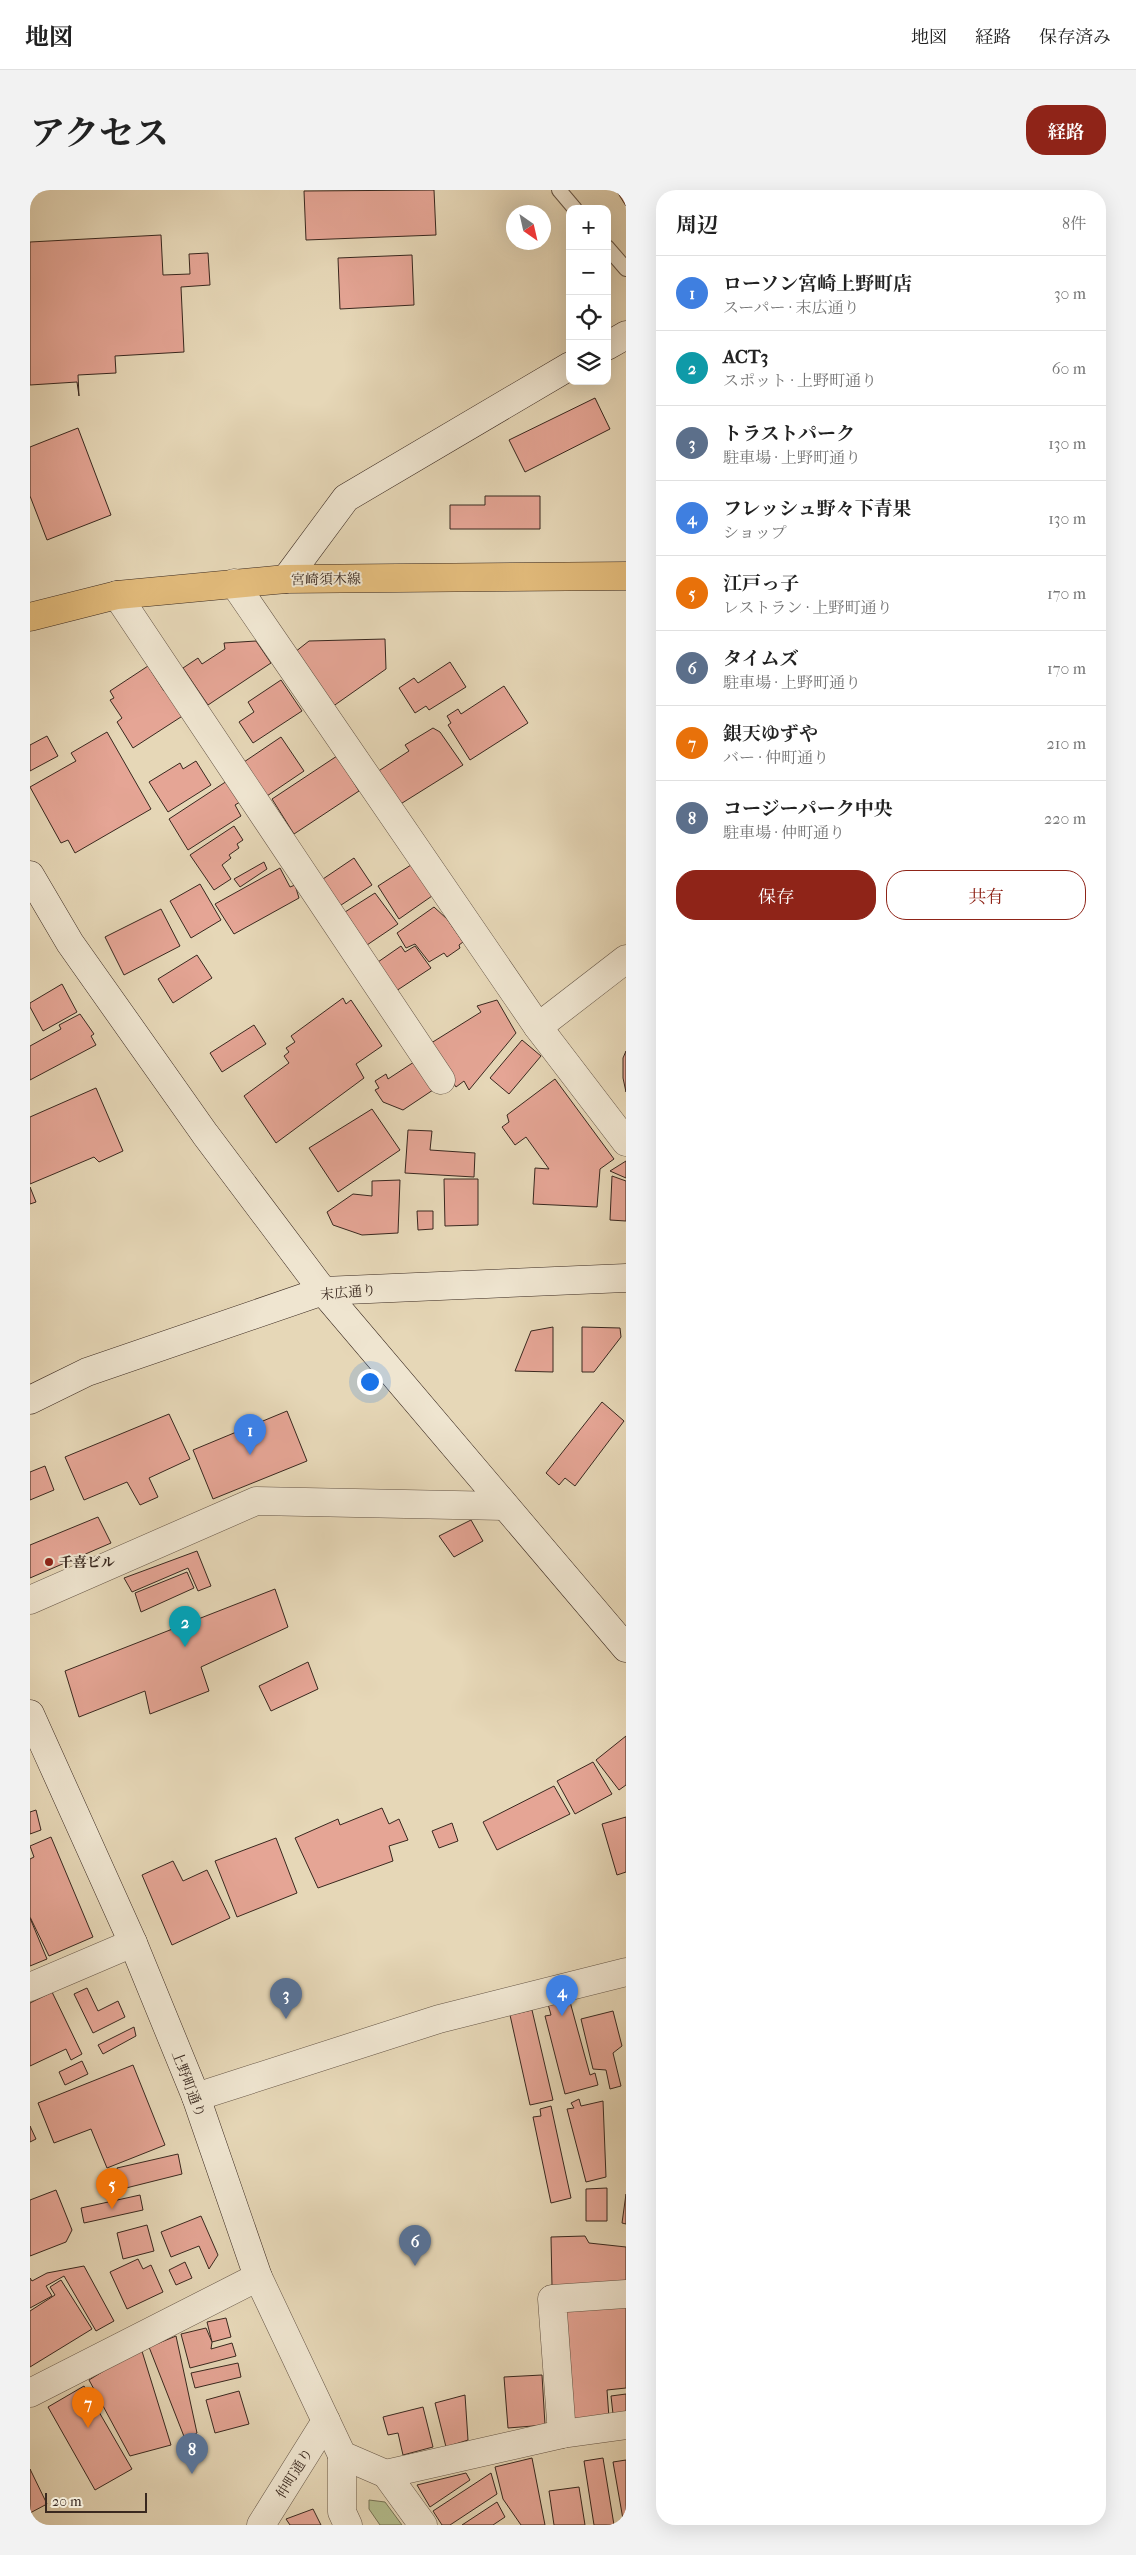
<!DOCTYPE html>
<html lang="ja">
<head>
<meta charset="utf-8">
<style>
  :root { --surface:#fff; --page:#f2f2f2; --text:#222; --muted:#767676; --line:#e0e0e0; --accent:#8f2418 }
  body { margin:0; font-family:"IM FELL French Canon","Noto Serif JP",serif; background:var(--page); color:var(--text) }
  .controls { position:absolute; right:15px; top:15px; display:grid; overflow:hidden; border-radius:10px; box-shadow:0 5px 20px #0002 }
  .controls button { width:45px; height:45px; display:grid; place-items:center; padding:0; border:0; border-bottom:1px solid var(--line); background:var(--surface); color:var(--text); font:25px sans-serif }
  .compass { position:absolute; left:476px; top:15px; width:45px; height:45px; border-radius:50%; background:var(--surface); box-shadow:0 5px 20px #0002; rotate:146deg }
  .scale { position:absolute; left:15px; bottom:12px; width:102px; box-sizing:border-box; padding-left:5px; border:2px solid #39281f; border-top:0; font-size:14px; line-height:18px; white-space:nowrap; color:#39281f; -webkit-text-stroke:4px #efe5d0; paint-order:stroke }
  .you { position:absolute; left:339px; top:1191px; width:18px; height:18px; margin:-12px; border:4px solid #fff; border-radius:50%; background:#1a73e8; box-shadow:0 0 0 8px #1a73e833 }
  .badge { display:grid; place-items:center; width:32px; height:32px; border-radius:50%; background:var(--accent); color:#fff; font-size:16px; font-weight:700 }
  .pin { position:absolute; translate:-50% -41px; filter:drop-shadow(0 1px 2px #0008) }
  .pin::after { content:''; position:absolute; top:26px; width:18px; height:15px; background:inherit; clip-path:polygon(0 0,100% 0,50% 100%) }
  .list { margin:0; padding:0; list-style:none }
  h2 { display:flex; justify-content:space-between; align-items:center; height:65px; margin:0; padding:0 20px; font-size:21px }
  h2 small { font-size:16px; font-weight:400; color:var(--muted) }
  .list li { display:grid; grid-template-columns:32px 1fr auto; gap:15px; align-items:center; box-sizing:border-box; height:75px; padding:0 20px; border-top:1px solid var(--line) }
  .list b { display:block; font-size:19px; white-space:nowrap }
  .list p { margin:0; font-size:16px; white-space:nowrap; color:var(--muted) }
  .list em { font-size:16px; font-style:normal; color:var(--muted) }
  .actions { display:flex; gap:10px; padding:15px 20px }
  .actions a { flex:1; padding:11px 0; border:1px solid var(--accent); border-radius:20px; text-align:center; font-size:18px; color:var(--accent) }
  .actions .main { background:var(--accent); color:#fff }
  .icon { flex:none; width:28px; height:28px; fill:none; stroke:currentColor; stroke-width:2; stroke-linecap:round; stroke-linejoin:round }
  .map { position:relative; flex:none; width:596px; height:2335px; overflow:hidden; border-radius:20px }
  header { display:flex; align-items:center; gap:30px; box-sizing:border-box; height:70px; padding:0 25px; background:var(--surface); border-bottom:1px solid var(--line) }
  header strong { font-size:24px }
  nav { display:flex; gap:28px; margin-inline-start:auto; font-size:18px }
  .intro { display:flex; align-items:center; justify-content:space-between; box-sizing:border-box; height:120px; padding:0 30px }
  h1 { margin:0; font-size:35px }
  .button { padding:12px 22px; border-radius:20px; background:var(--accent); color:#fff; font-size:18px; font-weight:700 }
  main { display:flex; gap:30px; padding:0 30px }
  aside { flex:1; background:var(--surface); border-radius:20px; box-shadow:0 5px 20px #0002 }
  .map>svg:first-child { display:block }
  .green { fill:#b4be8e; stroke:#767356 }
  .building { fill:#e5a595; stroke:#39281f }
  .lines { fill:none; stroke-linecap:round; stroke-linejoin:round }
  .lane-casing { stroke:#645445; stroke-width:16 }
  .street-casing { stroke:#645445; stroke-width:29 }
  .secondary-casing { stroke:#39281f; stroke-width:29 }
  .primary-casing { stroke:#39281f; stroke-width:29 }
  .lane { stroke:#efe5d0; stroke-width:14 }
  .street { stroke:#efe5d0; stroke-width:28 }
  .secondary { stroke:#efe5d0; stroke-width:28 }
  .primary { stroke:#e3bc7c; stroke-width:28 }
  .poi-dot { fill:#8f2418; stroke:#efe5d0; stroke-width:2 }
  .labels { text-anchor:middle; stroke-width:4; stroke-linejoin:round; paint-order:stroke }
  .street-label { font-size:14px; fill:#39281f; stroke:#efe5d0 }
  .poi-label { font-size:14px; font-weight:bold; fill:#39281f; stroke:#efe5d0; text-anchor:start }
</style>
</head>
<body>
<header>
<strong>地図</strong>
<nav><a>地図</a><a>経路</a><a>保存済み</a></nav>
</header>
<div class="intro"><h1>アクセス</h1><a class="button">経路</a></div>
<main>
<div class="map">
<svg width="596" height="2335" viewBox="0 0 596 2335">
  <rect width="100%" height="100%" fill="#e6d7b7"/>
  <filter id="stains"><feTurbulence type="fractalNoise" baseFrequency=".004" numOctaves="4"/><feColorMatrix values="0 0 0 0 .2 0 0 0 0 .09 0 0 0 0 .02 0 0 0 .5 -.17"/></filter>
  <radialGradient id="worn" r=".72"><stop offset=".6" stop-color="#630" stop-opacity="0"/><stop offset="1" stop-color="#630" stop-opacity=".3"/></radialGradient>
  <path class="green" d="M 339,2310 L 355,2312 L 372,2335 L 350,2335 L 339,2319 Z"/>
  <g class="building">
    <path d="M 404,0 L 406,45 L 276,50 L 274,1 Z"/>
    <path d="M 586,0 L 596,0 L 596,16 Z"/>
    <path d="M 131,45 L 133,85 L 160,84 L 159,64 L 178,63 L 180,95 L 151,97 L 154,162 L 85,166 L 86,183 L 48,185 L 49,206 L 47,192 L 0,195 L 0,52 Z"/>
    <path d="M 382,65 L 384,115 L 310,119 L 308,68 Z"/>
    <path d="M 565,208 L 580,239 L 495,282 L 479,250 Z"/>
    <path d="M 48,238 L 81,325 L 17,350 L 0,306 L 0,257 Z"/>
    <path d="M 455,306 L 510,306 L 510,339 L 420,339 L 420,315 L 455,315 Z"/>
    <path d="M 355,449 L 356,479 L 302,517 L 265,462 L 279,451 Z"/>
    <path d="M 226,451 L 241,473 L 178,515 L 153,478 L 168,468 L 172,474 L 195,459 L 194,453 Z"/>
    <path d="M 420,472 L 436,497 L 399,520 L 396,516 L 385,523 L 369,498 L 384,488 L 388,493 Z"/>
    <path d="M 118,476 L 134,501 L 138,499 L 154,525 L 103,558 L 87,532 L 92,528 L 80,510 L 84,508 L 80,501 Z"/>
    <path d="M 251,490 L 272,521 L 223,553 L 209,532 L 224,522 L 218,512 Z"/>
    <path d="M 474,496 L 498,533 L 440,570 L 418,535 L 421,533 L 417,526 L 428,519 L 431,524 Z"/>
    <path d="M 403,538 L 410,542 L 433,575 L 369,615 L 347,582 L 379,561 L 375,555 Z"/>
    <path d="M 77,542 L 121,619 L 45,663 L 38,650 L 31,653 L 0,597 L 46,571 L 41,563 Z"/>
    <path d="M 17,546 L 28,566 L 0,581 L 0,555 Z"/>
    <path d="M 251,547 L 274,581 L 234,608 L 211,574 Z"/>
    <path d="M 307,566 L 329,601 L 264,644 L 242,609 Z"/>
    <path d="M 166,571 L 181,595 L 138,622 L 119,592 L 150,573 L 153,579 Z"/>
    <path d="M 197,591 L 210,612 L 205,615 L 211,626 L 158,660 L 139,629 Z"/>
    <path d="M 204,636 L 213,650 L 207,654 L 209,658 L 199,665 L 201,668 L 192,675 L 201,689 L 184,700 L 160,665 Z"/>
    <path d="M 324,668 L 342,695 L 308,717 L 290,691 Z"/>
    <path d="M 234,672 L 237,679 L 210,697 L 204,689 Z"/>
    <path d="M 381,675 L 402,706 L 369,729 L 348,696 Z"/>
    <path d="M 250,678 L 260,697 L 265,695 L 269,708 L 204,744 L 185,714 Z"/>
    <path d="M 170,694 L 191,730 L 161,748 L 140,711 Z"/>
    <path d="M 345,703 L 368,734 L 337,755 L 315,722 Z"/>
    <path d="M 404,717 L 417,729 L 433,752 L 429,755 L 430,758 L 417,767 L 414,763 L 399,772 L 385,754 L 376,758 L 367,743 Z"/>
    <path d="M 131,719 L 150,756 L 94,785 L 75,747 Z"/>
    <path d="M 371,756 L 375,762 L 385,756 L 401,778 L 366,801 L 348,772 Z"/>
    <path d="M 167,765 L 182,788 L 143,813 L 128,789 Z"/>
    <path d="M 32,794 L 47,822 L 13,841 L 0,817 L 0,813 Z"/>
    <path d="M 313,808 L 316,814 L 321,810 L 352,856 L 326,874 L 334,888 L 246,953 L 214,906 L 259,873 L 254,866 L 259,862 L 256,858 L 265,852 L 261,846 Z"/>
    <path d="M 467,810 L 486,843 L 439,900 L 434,891 L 426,897 L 398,855 L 451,822 L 447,816 Z"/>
    <path d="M 50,824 L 64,844 L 61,846 L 66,855 L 0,890 L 0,856 L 31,839 L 29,835 Z"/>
    <path d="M 224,835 L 236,854 L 192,882 L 180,863 Z"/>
    <path d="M 492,850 L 511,866 L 479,904 L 460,888 Z"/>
    <path d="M 596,861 L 596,902 L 593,888 L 593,868 Z"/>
    <path d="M 384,872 L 403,900 L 373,920 L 353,912 L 345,900 L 349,898 L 345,891 L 356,884 L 358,889 Z"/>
    <path d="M 525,889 L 584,969 L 570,979 L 567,1017 L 503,1014 L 505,978 L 519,979 L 496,947 L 485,955 L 472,937 L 479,932 L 477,925 Z"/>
    <path d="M 66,898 L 93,961 L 69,972 L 64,967 L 0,994 L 0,927 Z"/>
    <path d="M 342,919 L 370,960 L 308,1002 L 279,958 Z"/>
    <path d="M 378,940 L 402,941 L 400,960 L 445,963 L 444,987 L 375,983 Z"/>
    <path d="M 596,971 L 596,988 L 580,981 Z"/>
    <path d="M 582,986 L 596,991 L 596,1031 L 580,1030 Z"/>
    <path d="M 414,989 L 448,989 L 448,1035 L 415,1036 Z"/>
    <path d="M 370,990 L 368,1043 L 332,1045 L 303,1035 L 297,1022 L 323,1004 L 342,1006 L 342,991 Z"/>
    <path d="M 0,997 L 6,1012 L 0,1014 Z"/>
    <path d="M 387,1021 L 403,1021 L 403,1039 L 388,1040 Z"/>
    <path d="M 523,1137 L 523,1182 L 485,1181 L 501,1141 Z"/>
    <path d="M 552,1137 L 590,1138 L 591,1147 L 564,1182 L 552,1182 Z"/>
    <path d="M 572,1212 L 594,1231 L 545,1296 L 535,1288 L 529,1295 L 516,1283 Z"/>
    <path d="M 257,1221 L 277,1271 L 183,1309 L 163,1260 Z"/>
    <path d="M 139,1224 L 160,1269 L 119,1288 L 128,1307 L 110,1315 L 97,1292 L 54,1310 L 35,1267 Z"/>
    <path d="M 15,1276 L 24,1300 L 0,1310 L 0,1282 Z"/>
    <path d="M 68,1327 L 81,1353 L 0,1388 L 0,1355 Z"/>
    <path d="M 441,1330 L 453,1351 L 424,1367 L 409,1346 Z"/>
    <path d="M 167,1361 L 181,1396 L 168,1401 L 158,1378 L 102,1402 L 94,1388 Z"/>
    <path d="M 157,1382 L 164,1398 L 111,1422 L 105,1403 Z"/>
    <path d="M 245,1399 L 258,1437 L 171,1477 L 179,1501 L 120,1524 L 115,1501 L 49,1527 L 35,1481 Z"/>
    <path d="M 278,1472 L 288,1499 L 241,1521 L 229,1496 Z"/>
    <path d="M 596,1546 L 596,1595 L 589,1600 L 566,1570 Z"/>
    <path d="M 563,1572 L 582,1604 L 545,1624 L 527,1591 Z"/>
    <path d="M 524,1596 L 540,1624 L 467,1660 L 453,1632 Z"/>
    <path d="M 352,1618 L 359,1634 L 369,1629 L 378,1650 L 359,1656 L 363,1671 L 288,1698 L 265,1648 L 308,1629 L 310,1635 Z"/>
    <path d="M 6,1620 L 11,1640 L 0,1644 L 0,1622 Z"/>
    <path d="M 596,1627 L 596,1682 L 587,1685 L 572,1634 Z"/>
    <path d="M 422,1633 L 428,1651 L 409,1658 L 402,1641 Z"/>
    <path d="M 21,1647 L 63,1747 L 19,1766 L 0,1727 L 0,1669 L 4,1667 L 0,1656 Z"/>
    <path d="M 246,1648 L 267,1703 L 207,1727 L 185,1671 Z"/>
    <path d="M 143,1671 L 153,1691 L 177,1680 L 200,1728 L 142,1755 L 112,1685 Z"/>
    <path d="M 0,1728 L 17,1769 L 0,1776 Z"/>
    <path d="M 57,1798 L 68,1821 L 88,1811 L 95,1827 L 63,1843 L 44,1804 Z"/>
    <path d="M 22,1802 L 52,1864 L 41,1870 L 36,1859 L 0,1876 L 0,1813 Z"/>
    <path d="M 539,1808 L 560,1885 L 565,1883 L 568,1895 L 535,1904 L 515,1826 L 521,1825 L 518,1814 Z"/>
    <path d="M 502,1820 L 523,1910 L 500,1915 L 480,1825 Z"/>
    <path d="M 583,1821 L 592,1856 L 583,1863 L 591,1896 L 580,1899 L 576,1880 L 563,1879 L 551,1829 Z"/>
    <path d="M 104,1837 L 106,1846 L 73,1864 L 68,1855 Z"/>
    <path d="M 52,1871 L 58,1884 L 35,1895 L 29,1882 Z"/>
    <path d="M 103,1875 L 135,1955 L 77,1978 L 61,1939 L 24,1953 L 8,1913 Z"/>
    <path d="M 549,1909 L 551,1916 L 573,1911 L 576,1987 L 556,1992 L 537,1919 L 544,1918 L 541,1913 Z"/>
    <path d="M 521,1916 L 541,2008 L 521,2013 L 503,1927 L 511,1926 L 510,1919 Z"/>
    <path d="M 0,1936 L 6,1949 L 0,1952 Z"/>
    <path d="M 148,1964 L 152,1984 L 92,1999 L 87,1978 Z"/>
    <path d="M 577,1998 L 577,2031 L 556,2031 L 556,1999 Z"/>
    <path d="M 26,2000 L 42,2040 L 36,2052 L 0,2066 L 0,2010 Z"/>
    <path d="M 596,2004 L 596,2034 L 592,2033 Z"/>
    <path d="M 110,2005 L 113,2020 L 54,2033 L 51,2018 Z"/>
    <path d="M 171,2026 L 188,2065 L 179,2079 L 169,2056 L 141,2067 L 131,2042 Z"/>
    <path d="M 117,2035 L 124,2061 L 93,2069 L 87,2043 Z"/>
    <path d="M 555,2046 L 559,2053 L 596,2057 L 596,2091 L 522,2096 L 521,2047 Z"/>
    <path d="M 108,2069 L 113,2079 L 121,2075 L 133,2102 L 97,2119 L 80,2082 Z"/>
    <path d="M 155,2072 L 162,2088 L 146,2095 L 139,2080 Z"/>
    <path d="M 54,2076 L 84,2131 L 66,2141 L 34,2086 L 16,2096 L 22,2106 L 0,2118 L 0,2088 L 2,2091 L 17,2083 Z"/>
    <path d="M 31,2090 L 62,2139 L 0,2177 L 0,2121 L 25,2105 L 20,2097 Z"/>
    <path d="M 596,2115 L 596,2198 L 577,2200 L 579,2228 L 540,2231 L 534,2119 Z"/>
    <path d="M 196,2128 L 201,2147 L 182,2152 L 177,2132 Z"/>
    <path d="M 176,2138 L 182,2152 L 181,2159 L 202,2153 L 206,2166 L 160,2178 L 151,2144 Z"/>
    <path d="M 146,2146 L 167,2243 L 155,2249 L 119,2157 Z"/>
    <path d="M 111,2158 L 141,2255 L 100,2266 L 59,2190 Z"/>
    <path d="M 208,2173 L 211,2187 L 165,2198 L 161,2183 Z"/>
    <path d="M 512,2185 L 515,2235 L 478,2238 L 474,2187 Z"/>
    <path d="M 54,2196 L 102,2279 L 65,2300 L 18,2217 Z"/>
    <path d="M 209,2201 L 219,2234 L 185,2243 L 176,2210 Z"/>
    <path d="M 596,2204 L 596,2223 L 583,2224 L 581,2206 Z"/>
    <path d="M 435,2205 L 438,2250 L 416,2257 L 405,2213 Z"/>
    <path d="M 393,2217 L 403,2257 L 373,2265 L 368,2243 L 358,2245 L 353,2227 Z"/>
    <path d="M 502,2268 L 515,2335 L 491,2335 L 473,2309 L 465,2277 Z"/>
    <path d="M 573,2268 L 584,2335 L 564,2335 L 554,2271 Z"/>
    <path d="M 596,2270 L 596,2335 L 594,2335 L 583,2272 Z"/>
    <path d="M 0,2279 L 17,2314 L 0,2323 Z"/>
    <path d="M 436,2283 L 440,2290 L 400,2317 L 387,2295 Z"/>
    <path d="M 461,2283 L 467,2304 L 420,2335 L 412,2335 L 403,2321 Z"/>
    <path d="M 549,2297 L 555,2335 L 524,2335 L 519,2301 Z"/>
    <path d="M 467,2312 L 475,2327 L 463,2335 L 432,2335 Z"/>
    <path d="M 283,2319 L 291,2335 L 260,2335 L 256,2329 Z"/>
  </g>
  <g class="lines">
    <defs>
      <g id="lane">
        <path d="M 529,0 L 545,19"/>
        <path d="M 577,57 L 596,79"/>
      </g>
      <g id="street">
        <path d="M 204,393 L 508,837 L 596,952"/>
        <path d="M 87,405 L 411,890"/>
        <path d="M 508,837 L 596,769"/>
        <path d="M 0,1410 L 226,1311 L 474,1316"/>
        <path d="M 0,1797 L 103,1753"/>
        <path d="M 166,1907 L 409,1829 L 596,1782"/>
        <path d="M 0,2203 L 228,2087 L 312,2265 L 356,2284 L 393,2335"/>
        <path d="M 532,2244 L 522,2109 L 596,2104"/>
        <path d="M 312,2265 L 312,2322 L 318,2335"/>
        <path d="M 356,2284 L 532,2244 L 596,2235"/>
        <path d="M 231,2335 L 296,2231"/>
      </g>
      <g id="secondary">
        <path d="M 577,156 L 596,145"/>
        <path d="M 256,389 L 316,308 L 540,176"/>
        <path d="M 0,685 L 40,753 L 175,944 L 293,1101 L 596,1458"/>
        <path d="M 0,1210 L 57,1182 L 293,1101 L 596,1088"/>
        <path d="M 0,1524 L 103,1753 L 166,1907 L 228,2087"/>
      </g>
      <path id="primary" d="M 0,427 L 87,405 L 256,389 L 596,386"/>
    </defs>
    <use href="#lane" class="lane-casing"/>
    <use href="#street" class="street-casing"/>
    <use href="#secondary" class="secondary-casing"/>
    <use href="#primary" class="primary-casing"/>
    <use href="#lane" class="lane"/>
    <use href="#street" class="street"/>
    <use href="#secondary" class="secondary"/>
    <use href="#primary" class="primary"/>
  </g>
  <circle class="poi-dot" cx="19" cy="1372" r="5"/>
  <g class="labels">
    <g class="street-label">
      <text transform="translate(296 389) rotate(-1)" y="5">宮崎須木線</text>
      <text transform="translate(318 1102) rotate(-5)" y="5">末広通り</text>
      <text transform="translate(159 1894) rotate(69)" y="5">上野町通り</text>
      <text transform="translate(264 2283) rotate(-58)" y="5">仲町通り</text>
    </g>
    <g class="poi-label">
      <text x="29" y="1377">千喜ビル</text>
    </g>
  </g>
  <rect width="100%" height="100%" filter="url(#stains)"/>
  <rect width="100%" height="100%" fill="url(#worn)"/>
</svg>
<div class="controls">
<button>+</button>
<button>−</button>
<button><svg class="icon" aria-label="locate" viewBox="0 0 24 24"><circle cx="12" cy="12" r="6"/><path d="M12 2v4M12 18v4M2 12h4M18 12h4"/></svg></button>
<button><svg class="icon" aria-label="layers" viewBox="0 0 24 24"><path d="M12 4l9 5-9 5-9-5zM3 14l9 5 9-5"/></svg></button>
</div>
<svg class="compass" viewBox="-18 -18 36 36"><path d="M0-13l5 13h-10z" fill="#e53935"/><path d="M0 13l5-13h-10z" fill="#767676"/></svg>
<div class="scale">20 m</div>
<div class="you"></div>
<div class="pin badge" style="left:220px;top:1265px;background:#3f7fe0">1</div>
<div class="pin badge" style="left:155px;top:1457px;background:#0f9aa8">2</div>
<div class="pin badge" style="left:256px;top:1829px;background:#5c6f8a">3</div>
<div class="pin badge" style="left:532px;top:1826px;background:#3f7fe0">4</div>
<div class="pin badge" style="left:82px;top:2019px;background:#e8710a">5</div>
<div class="pin badge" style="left:385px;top:2076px;background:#5c6f8a">6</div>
<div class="pin badge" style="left:58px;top:2238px;background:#e8710a">7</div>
<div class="pin badge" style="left:162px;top:2284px;background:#5c6f8a">8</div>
</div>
<aside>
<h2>周辺<small>8件</small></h2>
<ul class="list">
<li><span class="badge" style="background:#3f7fe0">1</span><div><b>ローソン宮崎上野町店</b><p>スーパー · 末広通り</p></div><em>30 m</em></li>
<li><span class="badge" style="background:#0f9aa8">2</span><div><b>ACT3</b><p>スポット · 上野町通り</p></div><em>60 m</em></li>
<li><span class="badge" style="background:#5c6f8a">3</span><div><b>トラストパーク</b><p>駐車場 · 上野町通り</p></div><em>130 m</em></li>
<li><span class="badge" style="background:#3f7fe0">4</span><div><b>フレッシュ野々下青果</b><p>ショップ</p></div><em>130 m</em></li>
<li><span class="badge" style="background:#e8710a">5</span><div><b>江戸っ子</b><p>レストラン · 上野町通り</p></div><em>170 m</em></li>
<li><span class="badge" style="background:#5c6f8a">6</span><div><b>タイムズ</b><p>駐車場 · 上野町通り</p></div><em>170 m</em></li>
<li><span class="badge" style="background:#e8710a">7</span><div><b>銀天ゆずや</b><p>バー · 仲町通り</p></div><em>210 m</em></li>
<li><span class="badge" style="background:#5c6f8a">8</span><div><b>コージーパーク中央</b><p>駐車場 · 仲町通り</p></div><em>220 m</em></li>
</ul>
<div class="actions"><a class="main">保存</a><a>共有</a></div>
</aside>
</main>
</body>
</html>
